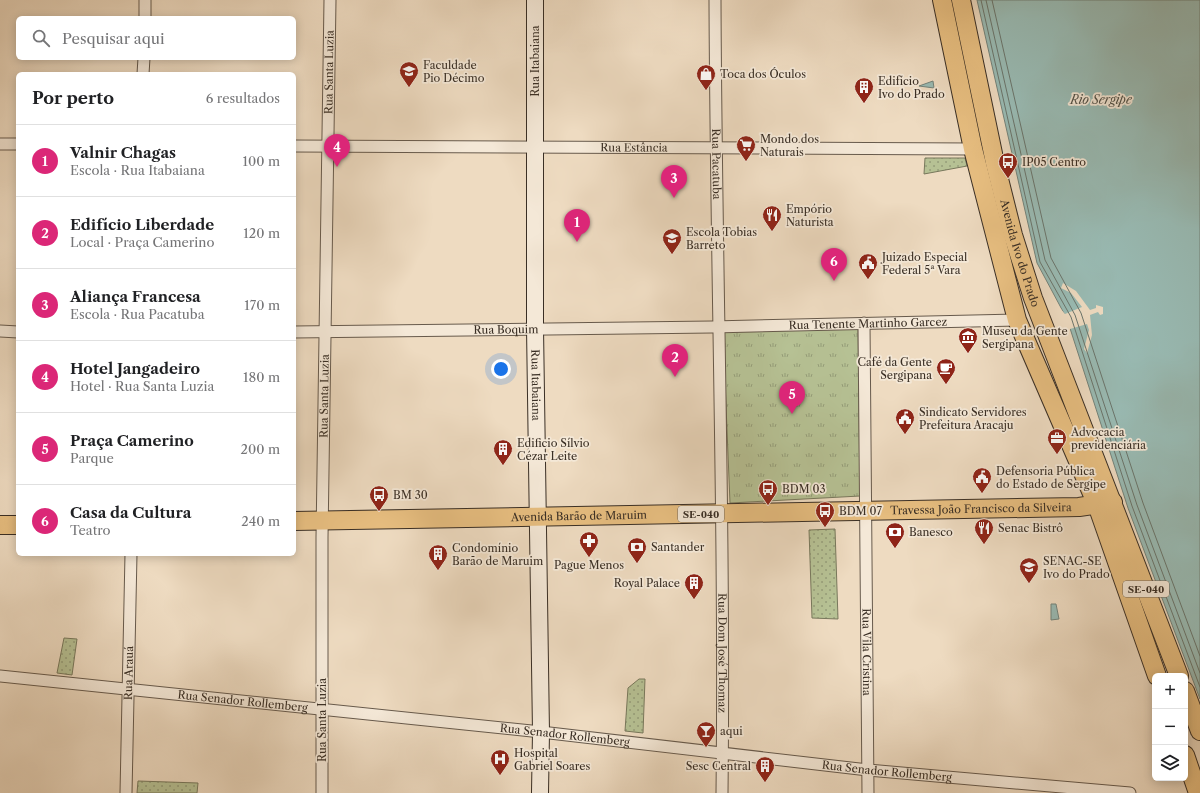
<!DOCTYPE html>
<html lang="pt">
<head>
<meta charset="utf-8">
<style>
  :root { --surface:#fff; --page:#f6f6f6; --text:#202124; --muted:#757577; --line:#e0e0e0; --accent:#db2777 }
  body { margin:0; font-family:"Libre Caslon Text",serif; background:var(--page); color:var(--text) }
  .controls { position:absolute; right:12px; bottom:12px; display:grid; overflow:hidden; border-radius:6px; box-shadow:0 2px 10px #0003 }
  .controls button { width:36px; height:36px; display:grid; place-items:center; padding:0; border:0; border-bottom:1px solid var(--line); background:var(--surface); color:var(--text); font:20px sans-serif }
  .you { position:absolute; left:501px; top:369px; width:14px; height:14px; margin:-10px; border:3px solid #fff; border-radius:50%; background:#1a73e8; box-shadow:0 0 0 6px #1a73e833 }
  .badge { display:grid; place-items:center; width:26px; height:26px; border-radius:50%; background:var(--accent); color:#fff; font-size:13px; font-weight:700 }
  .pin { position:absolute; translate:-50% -33px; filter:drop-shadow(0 1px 2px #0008) }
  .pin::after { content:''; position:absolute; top:21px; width:14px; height:12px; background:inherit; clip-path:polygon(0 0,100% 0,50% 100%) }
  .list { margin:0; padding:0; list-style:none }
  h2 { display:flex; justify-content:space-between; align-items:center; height:52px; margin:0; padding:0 16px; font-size:17px }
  h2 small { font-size:13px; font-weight:400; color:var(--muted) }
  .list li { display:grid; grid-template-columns:26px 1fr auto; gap:12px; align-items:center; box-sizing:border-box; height:72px; padding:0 16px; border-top:1px solid var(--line) }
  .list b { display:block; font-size:15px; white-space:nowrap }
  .list p { margin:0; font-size:13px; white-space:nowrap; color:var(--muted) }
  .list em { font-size:13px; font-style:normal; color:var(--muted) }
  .icon { flex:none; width:22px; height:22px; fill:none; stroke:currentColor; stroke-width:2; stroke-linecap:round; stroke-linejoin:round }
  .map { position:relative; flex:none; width:1200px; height:793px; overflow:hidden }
  .search { position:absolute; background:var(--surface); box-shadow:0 2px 10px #0003; left:16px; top:16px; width:280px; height:44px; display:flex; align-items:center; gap:10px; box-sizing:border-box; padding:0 14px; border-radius:6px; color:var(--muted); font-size:15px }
  .panel { position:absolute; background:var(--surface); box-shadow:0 2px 10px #0003; left:16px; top:72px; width:280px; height:484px; border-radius:6px }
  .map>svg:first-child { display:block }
  .grass { fill:url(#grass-dots); stroke:#78785c }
  .park { fill:url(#park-tufts); stroke:#78785c }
  .water { fill:#99bbb4; stroke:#73837b }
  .pier { fill:#eedbc1 }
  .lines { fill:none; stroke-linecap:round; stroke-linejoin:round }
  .shore { stroke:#6a756c; stroke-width:1 }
  .street-casing { stroke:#675a4c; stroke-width:13 }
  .secondary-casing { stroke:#3a2f25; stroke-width:18 }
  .primary-casing { stroke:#3a2f25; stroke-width:20 }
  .street { stroke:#f4e8d7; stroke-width:11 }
  .secondary { stroke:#f4e8d7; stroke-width:16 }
  .primary { stroke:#e7be80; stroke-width:18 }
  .labels { text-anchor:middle; stroke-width:3.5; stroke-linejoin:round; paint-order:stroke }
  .shield { fill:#f4e8d7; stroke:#72665a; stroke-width:1 }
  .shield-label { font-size:10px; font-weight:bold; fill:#3a2f25 }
  .street-label { font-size:11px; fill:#3a2f25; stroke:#f4e8d7 }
  .poi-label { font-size:11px; fill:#3a2f25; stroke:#f4e8d7; text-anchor:start }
  .water-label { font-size:12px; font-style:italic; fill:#525249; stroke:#f4e8d7 }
</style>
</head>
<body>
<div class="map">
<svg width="1200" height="793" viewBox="0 0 1200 793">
  <defs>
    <pattern id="grass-dots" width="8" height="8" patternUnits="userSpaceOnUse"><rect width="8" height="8" fill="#b6c194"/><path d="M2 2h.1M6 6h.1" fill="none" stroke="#959d79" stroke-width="1.8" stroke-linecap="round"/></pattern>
    <pattern id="park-tufts" width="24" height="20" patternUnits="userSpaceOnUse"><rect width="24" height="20" fill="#b6c194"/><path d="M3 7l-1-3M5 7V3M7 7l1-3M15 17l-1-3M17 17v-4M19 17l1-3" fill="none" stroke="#959d79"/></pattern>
  </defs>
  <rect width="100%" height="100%" fill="#eedbc1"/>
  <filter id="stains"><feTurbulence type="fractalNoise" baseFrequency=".005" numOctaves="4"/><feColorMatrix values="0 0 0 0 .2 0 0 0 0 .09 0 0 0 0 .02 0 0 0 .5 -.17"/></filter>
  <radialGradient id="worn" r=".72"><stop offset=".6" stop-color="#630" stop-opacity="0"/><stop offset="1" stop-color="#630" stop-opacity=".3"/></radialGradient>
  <g class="grass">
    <path d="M 925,158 L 965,158 L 967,166 L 924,174 Z"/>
    <path d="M 835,529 L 838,619 L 812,618 L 809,530 Z"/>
    <path d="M 64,638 L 77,639 L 72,675 L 57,673 Z"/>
    <path d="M 639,679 L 645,679 L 643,733 L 625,731 L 628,688 Z"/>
    <path d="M 138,781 L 198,783 L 197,793 L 137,793 Z"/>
  </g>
  <path class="park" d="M 858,327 L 860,496 L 730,503 L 723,332 Z"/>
  <g class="water">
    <path d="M 977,0 L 1200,0 L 1200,699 L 1128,508 L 1067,319 L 1037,263 Z"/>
    <path d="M 933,81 L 934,88 L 919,86 Z"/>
    <path d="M 1051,604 L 1056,604 L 1059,619 L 1051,620 Z"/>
  </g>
  <path class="pier" d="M 1063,283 L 1076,291 L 1090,310 L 1096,308 L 1096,305 L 1103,307 L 1103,314 L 1100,315 L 1098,312 L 1090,315 L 1092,335 L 1087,353 L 1084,349 L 1089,330 L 1087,324 L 1070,329 L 1070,334 L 1060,308 L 1065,314 L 1082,307 L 1071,293 L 1061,288 Z"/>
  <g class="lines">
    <g class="shore">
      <path d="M 981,0 L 1040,262 L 1071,317 L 1132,506 L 1200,687"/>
      <path d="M 986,0 L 1045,260 L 1075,315 L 1137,505 L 1200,673"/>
      <path d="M 992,0 L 1051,258 L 1081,313 L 1143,503 L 1200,656"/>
    </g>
    <defs>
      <g id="street">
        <path id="s1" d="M 715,0 C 716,264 725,529 722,793"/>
        <path d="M 145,18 L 145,0"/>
        <path d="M 143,74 L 144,58"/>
        <path d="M 0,144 L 18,144"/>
        <path id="s2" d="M 294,146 L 973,149"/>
        <path id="s3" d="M 864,323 L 868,793"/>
        <path d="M 0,331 L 18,332"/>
        <path id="s4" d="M 294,332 L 712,327 L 1017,320"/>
        <path id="s5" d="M 0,676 L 541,732 L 868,770 L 1130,793"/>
        <path id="s6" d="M 126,793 L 131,554"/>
        <path id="s7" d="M 322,793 L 322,538 L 330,0"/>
      </g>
      <g id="secondary">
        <path id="s8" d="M 535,0 L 535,328 L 541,732 L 540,793"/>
      </g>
      <g id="primary">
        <path d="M 942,0 L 973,149 L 1017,320 L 1097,505 L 1157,676"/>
        <path id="s9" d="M 961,0 L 995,163 L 1013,235 L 1033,298 L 1179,676"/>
        <path id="s10" d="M 294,521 L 1079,507 L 1113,502"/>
        <path d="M 0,525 L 18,525"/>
        <path d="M 1185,691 L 1200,731"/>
        <path d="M 1185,755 L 1198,793"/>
      </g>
    </defs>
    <use href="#street" class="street-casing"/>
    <use href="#secondary" class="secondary-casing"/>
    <use href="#primary" class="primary-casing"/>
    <use href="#street" class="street"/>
    <use href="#secondary" class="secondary"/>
    <use href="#primary" class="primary"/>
  </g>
  <defs>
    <symbol id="university-pin" viewBox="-11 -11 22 30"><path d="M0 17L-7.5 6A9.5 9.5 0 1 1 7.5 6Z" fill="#8f2418" stroke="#f4e8d7"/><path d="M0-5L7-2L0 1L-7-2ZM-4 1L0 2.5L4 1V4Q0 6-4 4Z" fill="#fff"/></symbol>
    <symbol id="shop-pin" viewBox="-11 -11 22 30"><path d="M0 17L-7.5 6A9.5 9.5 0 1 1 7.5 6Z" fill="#8f2418" stroke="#f4e8d7"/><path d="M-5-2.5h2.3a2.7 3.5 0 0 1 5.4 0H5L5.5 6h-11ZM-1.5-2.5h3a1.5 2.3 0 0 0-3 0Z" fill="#fff"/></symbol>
    <symbol id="building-pin" viewBox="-11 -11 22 30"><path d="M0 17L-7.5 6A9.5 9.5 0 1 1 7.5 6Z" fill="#8f2418" stroke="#f4e8d7"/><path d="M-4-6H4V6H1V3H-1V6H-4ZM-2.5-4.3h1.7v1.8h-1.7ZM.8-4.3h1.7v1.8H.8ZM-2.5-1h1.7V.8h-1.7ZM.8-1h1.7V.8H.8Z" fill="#fff"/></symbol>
    <symbol id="supermarket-pin" viewBox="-11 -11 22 30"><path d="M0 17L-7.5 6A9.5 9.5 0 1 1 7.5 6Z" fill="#8f2418" stroke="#f4e8d7"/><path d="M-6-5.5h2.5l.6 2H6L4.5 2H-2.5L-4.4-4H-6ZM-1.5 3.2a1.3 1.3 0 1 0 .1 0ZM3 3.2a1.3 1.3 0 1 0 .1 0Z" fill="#fff"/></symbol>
    <symbol id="bus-pin" viewBox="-11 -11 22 30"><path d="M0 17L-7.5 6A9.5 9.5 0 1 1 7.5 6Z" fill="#8f2418" stroke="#f4e8d7"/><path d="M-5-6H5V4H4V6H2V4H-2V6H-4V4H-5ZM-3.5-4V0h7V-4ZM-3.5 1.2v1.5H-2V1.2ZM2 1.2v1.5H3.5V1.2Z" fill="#fff"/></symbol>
    <symbol id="restaurant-pin" viewBox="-11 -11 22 30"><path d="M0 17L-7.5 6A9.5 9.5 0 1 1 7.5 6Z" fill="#8f2418" stroke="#f4e8d7"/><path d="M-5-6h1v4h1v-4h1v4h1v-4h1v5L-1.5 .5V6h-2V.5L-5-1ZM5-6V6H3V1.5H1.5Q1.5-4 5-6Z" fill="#fff"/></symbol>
    <symbol id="school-pin" viewBox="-11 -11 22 30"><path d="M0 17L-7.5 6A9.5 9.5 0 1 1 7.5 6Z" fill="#8f2418" stroke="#f4e8d7"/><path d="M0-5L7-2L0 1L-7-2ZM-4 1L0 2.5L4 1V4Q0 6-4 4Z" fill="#fff"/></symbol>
    <symbol id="civic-pin" viewBox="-11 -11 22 30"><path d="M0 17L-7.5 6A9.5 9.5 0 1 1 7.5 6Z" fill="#8f2418" stroke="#f4e8d7"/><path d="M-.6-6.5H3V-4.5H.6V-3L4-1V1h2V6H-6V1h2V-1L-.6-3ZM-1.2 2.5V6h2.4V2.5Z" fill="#fff"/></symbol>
    <symbol id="museum-pin" viewBox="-11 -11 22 30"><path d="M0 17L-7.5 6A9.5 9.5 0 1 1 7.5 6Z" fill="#8f2418" stroke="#f4e8d7"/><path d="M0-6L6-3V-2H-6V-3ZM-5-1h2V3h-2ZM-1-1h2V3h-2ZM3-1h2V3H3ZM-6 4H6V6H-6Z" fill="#fff"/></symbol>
    <symbol id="cafe-pin" viewBox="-11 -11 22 30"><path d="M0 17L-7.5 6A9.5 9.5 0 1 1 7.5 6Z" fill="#8f2418" stroke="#f4e8d7"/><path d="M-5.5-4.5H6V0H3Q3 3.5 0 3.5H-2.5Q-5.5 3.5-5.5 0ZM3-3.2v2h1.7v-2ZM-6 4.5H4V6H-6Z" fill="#fff"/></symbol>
    <symbol id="office-pin" viewBox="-11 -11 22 30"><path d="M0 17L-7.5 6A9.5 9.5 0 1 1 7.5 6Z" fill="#8f2418" stroke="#f4e8d7"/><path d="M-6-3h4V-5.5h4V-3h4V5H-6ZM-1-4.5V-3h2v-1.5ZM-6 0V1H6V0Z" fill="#fff"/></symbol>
    <symbol id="bank-pin" viewBox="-11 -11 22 30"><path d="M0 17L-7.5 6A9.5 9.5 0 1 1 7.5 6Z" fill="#8f2418" stroke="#f4e8d7"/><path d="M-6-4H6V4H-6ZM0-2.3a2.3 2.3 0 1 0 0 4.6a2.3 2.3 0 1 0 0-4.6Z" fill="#fff"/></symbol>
    <symbol id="pharmacy-pin" viewBox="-11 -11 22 30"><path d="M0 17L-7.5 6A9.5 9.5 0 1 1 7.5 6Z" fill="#8f2418" stroke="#f4e8d7"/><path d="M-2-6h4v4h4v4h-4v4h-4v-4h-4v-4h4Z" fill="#fff"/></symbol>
    <symbol id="bar-pin" viewBox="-11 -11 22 30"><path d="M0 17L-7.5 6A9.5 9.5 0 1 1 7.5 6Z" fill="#8f2418" stroke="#f4e8d7"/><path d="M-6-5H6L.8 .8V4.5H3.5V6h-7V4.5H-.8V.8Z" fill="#fff"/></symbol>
    <symbol id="hospital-pin" viewBox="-11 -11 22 30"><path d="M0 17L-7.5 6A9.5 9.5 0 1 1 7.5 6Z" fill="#8f2418" stroke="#f4e8d7"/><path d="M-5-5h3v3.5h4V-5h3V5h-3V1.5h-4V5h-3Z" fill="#fff"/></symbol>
  </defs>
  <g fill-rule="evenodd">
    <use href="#university-pin" x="398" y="60" width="22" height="30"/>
    <use href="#shop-pin" x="695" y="63" width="22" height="30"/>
    <use href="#building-pin" x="853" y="76" width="22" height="30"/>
    <use href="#supermarket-pin" x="735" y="134" width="22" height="30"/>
    <use href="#bus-pin" x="997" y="151" width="22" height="30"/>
    <use href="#restaurant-pin" x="761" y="204" width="22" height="30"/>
    <use href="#school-pin" x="661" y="227" width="22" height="30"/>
    <use href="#civic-pin" x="857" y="252" width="22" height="30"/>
    <use href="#museum-pin" x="957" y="326" width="22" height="30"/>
    <use href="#cafe-pin" x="935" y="357" width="22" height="30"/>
    <use href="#civic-pin" x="894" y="407" width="22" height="30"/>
    <use href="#office-pin" x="1046" y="427" width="22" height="30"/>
    <use href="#building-pin" x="492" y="438" width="22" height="30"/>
    <use href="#civic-pin" x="971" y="466" width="22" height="30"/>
    <use href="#bus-pin" x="757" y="478" width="22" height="30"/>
    <use href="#bus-pin" x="368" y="484" width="22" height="30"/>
    <use href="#bus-pin" x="814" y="500" width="22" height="30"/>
    <use href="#restaurant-pin" x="973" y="517" width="22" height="30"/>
    <use href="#bank-pin" x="884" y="521" width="22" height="30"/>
    <use href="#pharmacy-pin" x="578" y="530" width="22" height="30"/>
    <use href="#bank-pin" x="626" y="536" width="22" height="30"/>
    <use href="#building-pin" x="427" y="543" width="22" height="30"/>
    <use href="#university-pin" x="1018" y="556" width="22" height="30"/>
    <use href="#building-pin" x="683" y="572" width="22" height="30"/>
    <use href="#bar-pin" x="695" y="720" width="22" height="30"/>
    <use href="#hospital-pin" x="489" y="748" width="22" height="30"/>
    <use href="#building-pin" x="754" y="755" width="22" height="30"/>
  </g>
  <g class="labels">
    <g class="shield">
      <rect x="678" y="506" width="46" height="16" rx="3"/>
      <rect x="1123" y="581" width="46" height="16" rx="3"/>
    </g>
    <g class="shield-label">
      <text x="701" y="518">SE-040</text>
      <text x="1146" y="593">SE-040</text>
    </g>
    <g class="street-label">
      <text transform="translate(535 61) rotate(-90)" y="4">Rua Itabaiana</text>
      <text dy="4" stroke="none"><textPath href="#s7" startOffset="721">Rua Santa Luzia</textPath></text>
      <text dy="4" stroke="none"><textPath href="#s2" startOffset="340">Rua Estância</textPath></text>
      <text dy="4" stroke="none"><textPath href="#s1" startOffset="164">Rua Pacatuba</textPath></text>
      <text dy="4" stroke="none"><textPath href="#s9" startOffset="260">Avenida Ivo do Prado</textPath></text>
      <text dy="4" stroke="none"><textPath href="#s4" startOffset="574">Rua Tenente Martinho Garcez</textPath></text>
      <text dy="4" stroke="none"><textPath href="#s4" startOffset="212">Rua Boquim</textPath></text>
      <text dy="4" stroke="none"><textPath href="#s8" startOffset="385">Rua Itabaiana</textPath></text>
      <text dy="4" stroke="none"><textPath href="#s7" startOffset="397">Rua Santa Luzia</textPath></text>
      <text dy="4" stroke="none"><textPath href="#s10" startOffset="687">Travessa João Francisco da Silveira</textPath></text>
      <text dy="4" stroke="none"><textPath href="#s10" startOffset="285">Avenida Barão de Maruim</textPath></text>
      <text dy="4" stroke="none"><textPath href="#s3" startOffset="329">Rua Vila Cristina</textPath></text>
      <text dy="4" stroke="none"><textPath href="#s1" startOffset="653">Rua Dom José Thomaz</textPath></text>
      <text dy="4" stroke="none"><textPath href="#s6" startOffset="120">Rua Arauá</textPath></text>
      <text dy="4" stroke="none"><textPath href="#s5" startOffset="244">Rua Senador Rollemberg</textPath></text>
      <text transform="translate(322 720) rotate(-90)" y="4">Rua Santa Luzia</text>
      <text dy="4" stroke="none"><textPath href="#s5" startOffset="568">Rua Senador Rollemberg</textPath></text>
      <text dy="4" stroke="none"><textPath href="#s5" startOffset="892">Rua Senador Rollemberg</textPath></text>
    </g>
    <g class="poi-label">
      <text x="423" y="69">Faculdade<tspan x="423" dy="13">Pio Décimo</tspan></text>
      <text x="720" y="78">Toca dos Óculos</text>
      <text x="878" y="85">Edifício<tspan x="878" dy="13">Ivo do Prado</tspan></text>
      <text x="760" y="143">Mondo dos<tspan x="760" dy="13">Naturais</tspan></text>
      <text x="1022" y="166">IP05 Centro</text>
      <text x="786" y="213">Empório<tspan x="786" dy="13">Naturista</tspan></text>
      <text x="686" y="236">Escola Tobias<tspan x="686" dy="13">Barreto</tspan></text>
      <text x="882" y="261">Juizado Especial<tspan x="882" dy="13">Federal 5ª Vara</tspan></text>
      <text x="982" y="335">Museu da Gente<tspan x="982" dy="13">Sergipana</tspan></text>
      <text x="932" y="366" text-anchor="end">Café da Gente<tspan x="932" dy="13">Sergipana</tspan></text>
      <text x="919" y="416">Sindicato Servidores<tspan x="919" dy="13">Prefeitura Aracaju</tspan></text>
      <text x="1071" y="436">Advocacia<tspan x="1071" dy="13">previdenciária</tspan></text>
      <text x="517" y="447">Edificio Sílvio<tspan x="517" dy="13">Cézar Leite</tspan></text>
      <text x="996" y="475">Defensoria Pública<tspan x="996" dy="13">do Estado de Sergipe</tspan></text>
      <text x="782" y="493">BDM 03</text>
      <text x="393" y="499">BM 30</text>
      <text x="839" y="515">BDM 07</text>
      <text x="998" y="532">Senac Bistrô</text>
      <text x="909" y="536">Banesco</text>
      <text x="651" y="551">Santander</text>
      <text x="452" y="552">Condomínio<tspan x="452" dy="13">Barão de Maruim</tspan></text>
      <text x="1043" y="565">SENAC-SE<tspan x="1043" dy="13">Ivo do Prado</tspan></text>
      <text x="589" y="569" text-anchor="middle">Pague Menos</text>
      <text x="680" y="587" text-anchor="end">Royal Palace</text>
      <text x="720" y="735">aqui</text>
      <text x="514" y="757">Hospital<tspan x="514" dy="13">Gabriel Soares</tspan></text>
      <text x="751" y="770" text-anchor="end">Sesc Central</text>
    </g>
    <g class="water-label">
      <text x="1101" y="104">Rio Sergipe</text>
    </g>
  </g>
  <rect width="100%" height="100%" filter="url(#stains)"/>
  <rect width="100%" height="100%" fill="url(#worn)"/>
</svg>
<div class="controls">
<button>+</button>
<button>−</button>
<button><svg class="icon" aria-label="layers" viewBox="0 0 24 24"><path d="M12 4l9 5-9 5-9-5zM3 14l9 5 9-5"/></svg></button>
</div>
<div class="you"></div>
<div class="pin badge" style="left:577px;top:242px">1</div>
<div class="pin badge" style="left:675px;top:377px">2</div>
<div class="pin badge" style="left:674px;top:198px">3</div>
<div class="pin badge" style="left:337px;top:167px">4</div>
<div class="pin badge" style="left:792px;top:414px">5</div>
<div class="pin badge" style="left:834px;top:281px">6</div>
<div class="search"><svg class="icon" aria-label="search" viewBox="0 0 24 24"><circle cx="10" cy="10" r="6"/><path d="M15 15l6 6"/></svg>Pesquisar aqui</div>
<section class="panel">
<h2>Por perto<small>6 resultados</small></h2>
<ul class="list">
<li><span class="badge">1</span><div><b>Valnir Chagas</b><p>Escola · Rua Itabaiana</p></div><em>100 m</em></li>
<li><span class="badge">2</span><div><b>Edifício Liberdade</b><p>Local · Praça Camerino</p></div><em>120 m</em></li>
<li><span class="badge">3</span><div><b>Aliança Francesa</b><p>Escola · Rua Pacatuba</p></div><em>170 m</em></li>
<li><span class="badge">4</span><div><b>Hotel Jangadeiro</b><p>Hotel · Rua Santa Luzia</p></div><em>180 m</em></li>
<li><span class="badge">5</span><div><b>Praça Camerino</b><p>Parque</p></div><em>200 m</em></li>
<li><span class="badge">6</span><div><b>Casa da Cultura</b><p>Teatro</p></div><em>240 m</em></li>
</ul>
</section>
</div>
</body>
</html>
